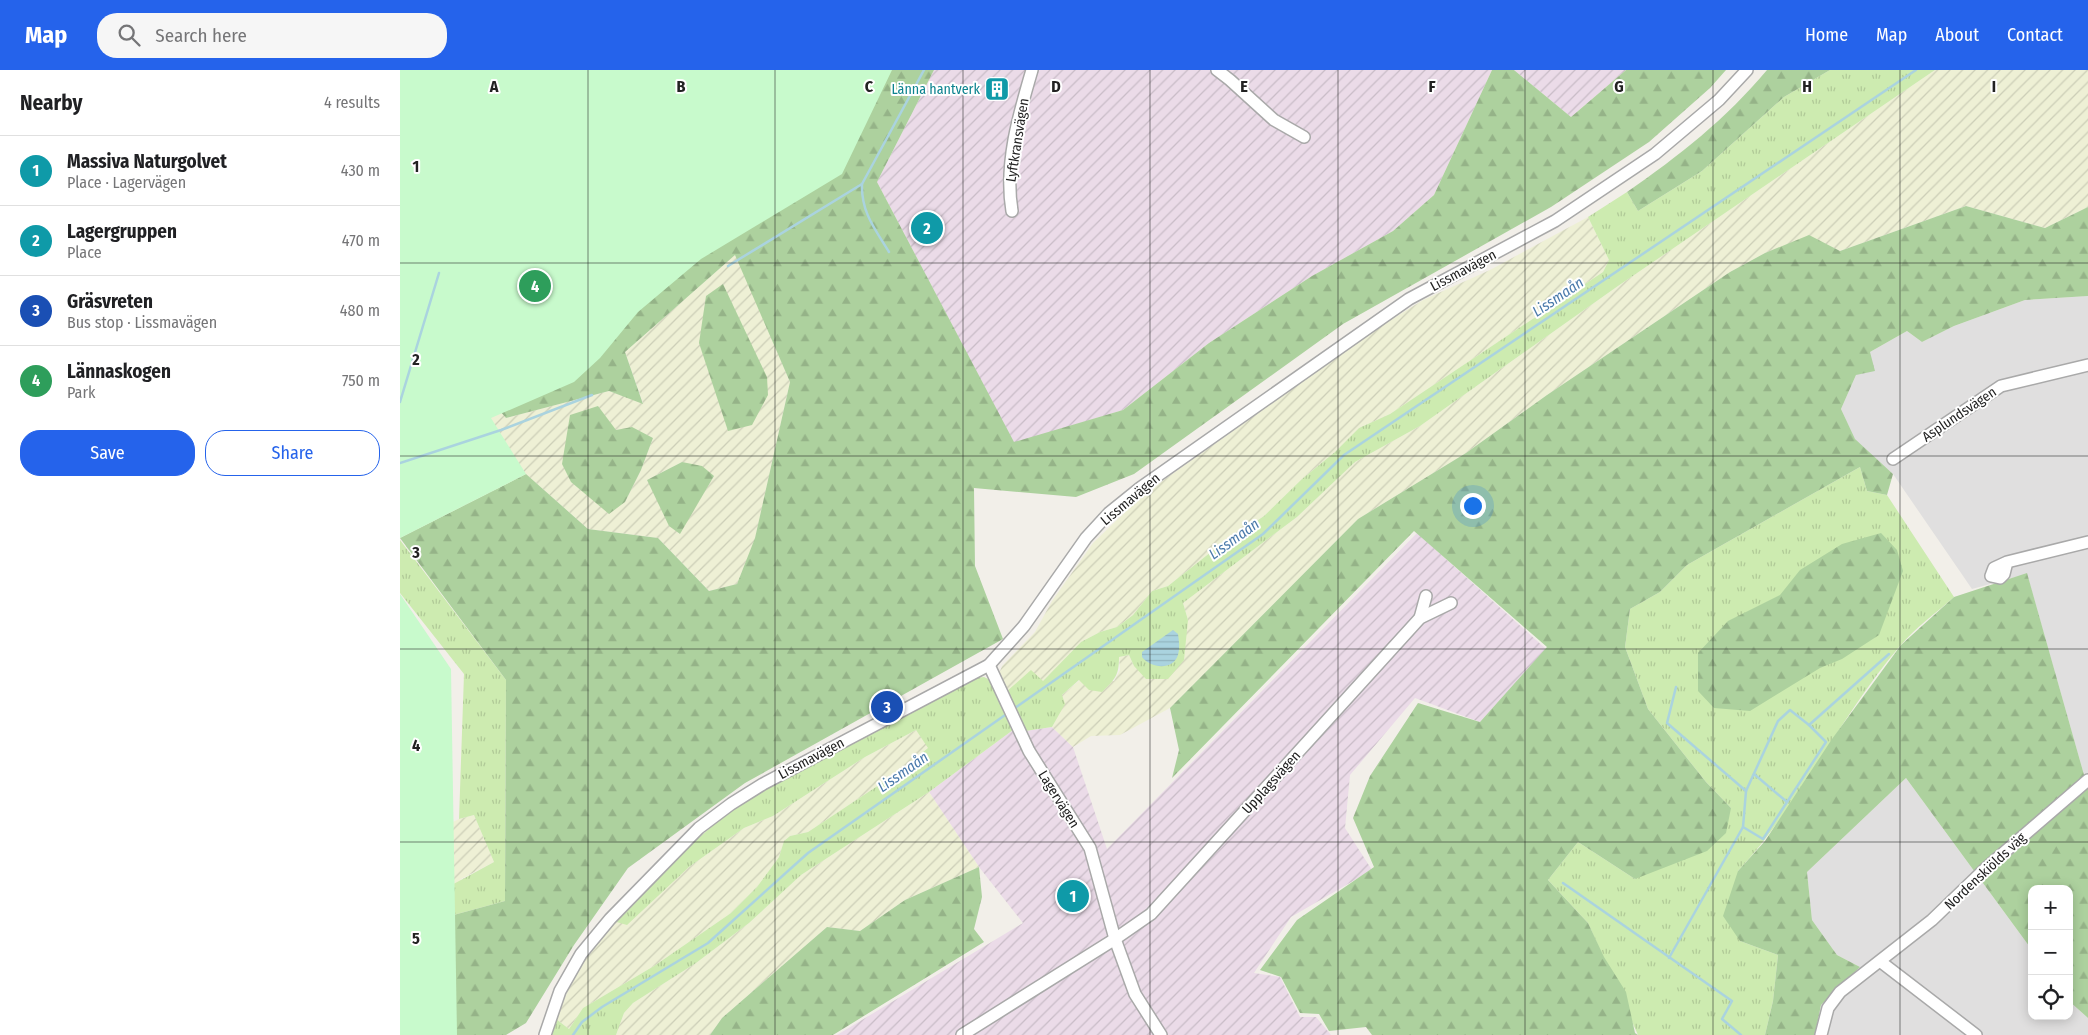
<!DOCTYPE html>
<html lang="en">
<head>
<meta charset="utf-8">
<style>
  :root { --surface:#fff; --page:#f6f6f6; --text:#202124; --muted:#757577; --line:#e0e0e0; --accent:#2563eb }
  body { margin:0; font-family:"Fira Sans Condensed",sans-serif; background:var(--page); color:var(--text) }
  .controls { position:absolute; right:15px; bottom:15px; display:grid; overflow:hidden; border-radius:10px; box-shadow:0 2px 12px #0003 }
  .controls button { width:45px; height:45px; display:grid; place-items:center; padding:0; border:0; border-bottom:1px solid var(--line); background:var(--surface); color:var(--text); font:25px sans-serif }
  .you { position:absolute; left:1072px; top:435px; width:18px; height:18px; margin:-12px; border:4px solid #fff; border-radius:50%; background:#1a73e8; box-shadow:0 0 0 8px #1a73e833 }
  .badge { display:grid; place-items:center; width:32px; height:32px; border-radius:50%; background:var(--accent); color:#fff; font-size:16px; font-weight:700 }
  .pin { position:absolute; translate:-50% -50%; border:2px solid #fff; box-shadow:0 1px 5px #0006 }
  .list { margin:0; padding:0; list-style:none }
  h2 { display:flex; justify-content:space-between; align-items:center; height:65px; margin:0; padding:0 20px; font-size:21px }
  h2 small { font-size:16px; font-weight:400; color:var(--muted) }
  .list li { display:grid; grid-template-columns:32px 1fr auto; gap:15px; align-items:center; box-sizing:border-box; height:70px; padding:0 20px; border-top:1px solid var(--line) }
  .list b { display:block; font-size:19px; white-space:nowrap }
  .list p { margin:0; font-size:16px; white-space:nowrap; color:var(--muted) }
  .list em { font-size:16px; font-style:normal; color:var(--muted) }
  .actions { display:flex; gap:10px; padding:15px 20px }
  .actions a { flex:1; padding:11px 0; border:1px solid var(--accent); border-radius:20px; text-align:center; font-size:18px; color:var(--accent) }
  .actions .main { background:var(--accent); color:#fff }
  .icon { flex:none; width:28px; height:28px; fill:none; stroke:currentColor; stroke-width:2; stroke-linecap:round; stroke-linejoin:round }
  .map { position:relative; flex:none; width:1688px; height:965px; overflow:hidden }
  header { display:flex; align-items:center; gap:30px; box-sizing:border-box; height:70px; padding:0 25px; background:var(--accent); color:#fff }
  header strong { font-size:24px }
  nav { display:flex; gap:28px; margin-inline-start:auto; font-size:18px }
  .search { width:350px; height:45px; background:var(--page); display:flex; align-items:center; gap:12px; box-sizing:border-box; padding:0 18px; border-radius:20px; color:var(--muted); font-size:19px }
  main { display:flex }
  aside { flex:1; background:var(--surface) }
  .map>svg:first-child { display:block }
  .residential { fill:#e0dfdf }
  .industrial { fill:url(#industrial-furrows) }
  .farmland { fill:url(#farmland-furrows); fill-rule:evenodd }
  .grass { fill:url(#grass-tufts) }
  .forest { fill:url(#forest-firs) }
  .park { fill:#c8facc }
  .water { fill:url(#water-rules) }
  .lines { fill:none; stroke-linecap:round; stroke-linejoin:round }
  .stream { stroke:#aad3df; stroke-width:2.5 }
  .minor-casing { stroke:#a9a9a9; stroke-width:14 }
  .minor { stroke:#fff; stroke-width:11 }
  .grid { fill:none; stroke:#222; stroke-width:1; stroke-opacity:0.55 }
  .labels { text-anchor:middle; stroke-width:4; stroke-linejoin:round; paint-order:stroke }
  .culture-label { font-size:14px; fill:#0d838f; stroke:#fff; text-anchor:end }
  .street-label { font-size:14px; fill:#222; stroke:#fff }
  .water-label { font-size:15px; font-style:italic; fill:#4a7aab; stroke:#fff }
  .grid-label { font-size:16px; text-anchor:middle; font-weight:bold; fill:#222; stroke:#fff; stroke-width:4; stroke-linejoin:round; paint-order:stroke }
</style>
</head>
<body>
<header>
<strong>Map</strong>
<div class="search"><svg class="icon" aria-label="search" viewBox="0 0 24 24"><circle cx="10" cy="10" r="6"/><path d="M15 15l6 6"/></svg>Search here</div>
<nav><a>Home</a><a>Map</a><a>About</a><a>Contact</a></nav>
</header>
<main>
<aside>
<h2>Nearby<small>4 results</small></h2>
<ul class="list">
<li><span class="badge" style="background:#0f9aa8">1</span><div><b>Massiva Naturgolvet</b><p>Place · Lagervägen</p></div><em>430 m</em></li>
<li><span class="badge" style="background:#0f9aa8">2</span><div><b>Lagergruppen</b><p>Place</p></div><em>470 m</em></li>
<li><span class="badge" style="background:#1a4fb4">3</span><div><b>Gräsvreten</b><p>Bus stop · Lissmavägen</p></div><em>480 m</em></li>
<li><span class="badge" style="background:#2e9e5b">4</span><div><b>Lännaskogen</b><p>Park</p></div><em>750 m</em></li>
</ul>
<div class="actions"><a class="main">Save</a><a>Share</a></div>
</aside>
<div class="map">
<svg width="1688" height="965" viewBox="0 0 1688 965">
  <defs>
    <pattern id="industrial-furrows" width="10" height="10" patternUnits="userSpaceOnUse" patternTransform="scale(1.25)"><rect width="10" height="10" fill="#ebdbe8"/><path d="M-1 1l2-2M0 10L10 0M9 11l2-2" fill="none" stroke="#c9bcc7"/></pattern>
    <pattern id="farmland-furrows" width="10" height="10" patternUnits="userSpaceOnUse" patternTransform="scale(1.25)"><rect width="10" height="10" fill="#eef0d5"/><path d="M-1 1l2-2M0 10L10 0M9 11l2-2" fill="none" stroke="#ccceb7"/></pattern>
    <pattern id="grass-tufts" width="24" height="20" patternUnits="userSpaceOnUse" patternTransform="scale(1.25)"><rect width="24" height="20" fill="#cdebb0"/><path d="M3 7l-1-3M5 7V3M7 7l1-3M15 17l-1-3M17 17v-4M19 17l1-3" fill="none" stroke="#b0c997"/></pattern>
    <pattern id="forest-firs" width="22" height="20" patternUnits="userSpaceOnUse" patternTransform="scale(1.25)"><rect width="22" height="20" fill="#add19e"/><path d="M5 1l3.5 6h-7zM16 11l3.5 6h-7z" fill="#95b388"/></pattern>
    <pattern id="water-rules" width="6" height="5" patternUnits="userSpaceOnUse" patternTransform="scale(1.25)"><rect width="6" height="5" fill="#aad3df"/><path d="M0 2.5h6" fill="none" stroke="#92b5bf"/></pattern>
  </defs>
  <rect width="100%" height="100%" fill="#f2efe9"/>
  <g class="residential">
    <path d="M 1688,226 L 1688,719 L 1627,504 L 1572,519 L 1493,404 L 1455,370 L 1441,339 L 1456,305 L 1470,282 L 1507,261 L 1522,272 L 1554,256 L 1625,230 Z"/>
    <path d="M 1506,708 L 1632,880 L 1632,946 L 1669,946 L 1669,931 L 1688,948 L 1688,965 L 1415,965 L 1421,935 L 1460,897 L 1437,885 L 1412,850 L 1407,802 Z"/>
  </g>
  <g class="industrial">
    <path d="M 534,0 L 1092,0 L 1034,125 L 993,161 L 912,206 L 809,273 L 723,340 L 614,373 L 477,112 Z"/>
    <path d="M 1114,0 L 1226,0 L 1171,47 Z"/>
    <path d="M 1017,463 L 1146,579 L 1080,652 L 1015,628 L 950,705 L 945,758 L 972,800 L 891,847 L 854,903 L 880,907 L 900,947 L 916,947 L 931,965 L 437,965 L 623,853 L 579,797 L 529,722 L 613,660 L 625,661 L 652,657 L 673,677 L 707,779 Z"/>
  </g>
  <g class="farmland">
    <path d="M 1535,0 L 1688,0 L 1688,137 L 1645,158 L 1566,136 L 1440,181 L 1409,166 L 1365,183 L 1330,202 L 1147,325 L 1066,383 L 958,449 L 770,638 L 720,665 L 691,666 L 673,677 L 652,657 L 659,644 L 662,625 L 680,610 L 714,611 L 720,600 L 719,587 L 729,585 L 734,596 L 788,550 L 783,533 L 897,447 L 955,392 L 1020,356 L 1218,216 Z"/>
    <path d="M 1188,147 L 1209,190 L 1203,202 L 990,344 L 959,358 L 935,382 L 902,409 L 864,446 L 811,482 L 768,516 L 752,521 L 733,545 L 717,557 L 700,562 L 681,572 L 643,611 L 606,622 L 599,604 L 602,596 L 635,562 L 652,531 L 693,473 L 744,424 L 981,256 L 1023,230 L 1090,200 Z"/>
    <path d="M 0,184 L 106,348 L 209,321 L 243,333 L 225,282 L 336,184 L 390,312 L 355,469 L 337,514 L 309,521 L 258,468 L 188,459 L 126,404 L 0,468 ZM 232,358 L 253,368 L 241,400 L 225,432 L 216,360 ZM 282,392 L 314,406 L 279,464 L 247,410 Z"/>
    <path d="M 516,660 L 529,678 L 500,701 L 408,762 L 390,766 L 384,771 L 379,787 L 357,817 L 331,843 L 254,896 L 183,938 L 169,959 L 156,949 L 174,906 L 187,884 L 213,851 L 344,758 L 373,746 L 465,687 Z"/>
    <path d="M 529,722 L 579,797 L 505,830 L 460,861 L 427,857 L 322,948 L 310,965 L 216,965 L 224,943 L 233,933 L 296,893 L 349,853 L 401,805 Z"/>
    <path d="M 74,745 L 94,792 L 61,809 L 0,965 L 0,778 L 59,749 Z"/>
  </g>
  <g class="grass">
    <path d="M 1430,0 L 1535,0 L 1218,216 L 1020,356 L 955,392 L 897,447 L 783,533 L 788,550 L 784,590 L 768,609 L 746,609 L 734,596 L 729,585 L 719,587 C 719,606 715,609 702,622 L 689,620 L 679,610 L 662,625 L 665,634 L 652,657 L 625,661 L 606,622 L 631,600 L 643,611 L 681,572 L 700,562 L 717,557 L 733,545 L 752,521 L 768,516 L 811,482 L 864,446 L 902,409 L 935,382 L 959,358 L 990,344 L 1203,202 L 1209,190 L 1188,147 L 1227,122 L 1238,141 L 1302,101 L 1384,27 Z"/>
    <path d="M 1460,397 L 1467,421 L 1487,425 L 1554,527 C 1536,543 1515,558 1500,576 C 1440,646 1401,733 1338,801 L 1340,871 L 1378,885 L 1373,931 L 1365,965 L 1238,965 L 1188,853 L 1148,810 L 1178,772 L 1235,809 L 1331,738 L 1306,712 L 1248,639 L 1225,577 L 1230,539 L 1260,522 L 1287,495 Z"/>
    <path d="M 0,470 L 106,610 L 105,831 L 39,849 L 48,817 L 94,792 L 74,745 L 59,749 L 64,604 L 0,523 Z"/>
    <path d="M 584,607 L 590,610 L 613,660 L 529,722 L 401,805 L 349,853 L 296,893 L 233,933 L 224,943 L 216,965 L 152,965 L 156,949 L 169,959 L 183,938 L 254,896 L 331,843 L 357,817 L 379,787 L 384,771 L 390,766 L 408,762 L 500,701 L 528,678 L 516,660 L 465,687 L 373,746 L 344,758 L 289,797 L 227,855 L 213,851 L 286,779 L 326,744 L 356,725 L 575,608 Z"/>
  </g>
  <g class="forest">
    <path d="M 0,0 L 534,0 L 477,112 L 614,372 L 723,340 L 809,273 L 912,206 L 993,161 L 1034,125 L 1092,0 L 1114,0 L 1171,47 L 1226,0 L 1326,0 L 1310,18 L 1249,72 L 1151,137 L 943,254 L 734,404 L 676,427 L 574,418 L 575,496 L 603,569 L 345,713 L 228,798 L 174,875 L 126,953 L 106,965 L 41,965 L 39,849 L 105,831 L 106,610 L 0,468 L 126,404 L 188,459 L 258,468 L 309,521 L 337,514 L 355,468 L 390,312 L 335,185 L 225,282 L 243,334 L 209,321 L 106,348 L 64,299 L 0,184 Z"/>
    <path d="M 1367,0 L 1430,0 L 1384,27 L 1302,101 L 1238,141 L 1227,122 C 1279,86 1326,49 1367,0 Z"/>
    <path d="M 1566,136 L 1645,158 L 1688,137 L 1688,226 L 1625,230 L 1554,256 L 1522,272 L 1507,261 L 1470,282 L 1475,301 L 1456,305 L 1441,339 L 1455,369 L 1493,404 L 1487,425 L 1467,421 L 1460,397 L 1287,495 L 1260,522 L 1230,539 L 1225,577 L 1248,639 L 1306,712 L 1331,738 L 1326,763 L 1307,781 L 1235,809 L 1178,772 L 1148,810 L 1188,853 L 1204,887 L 1226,922 L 1235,963 L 1238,965 L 972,965 L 966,957 L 929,961 L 919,944 L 900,943 L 881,907 L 860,900 L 897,850 L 974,797 L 953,748 L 970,706 L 1018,633 L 1080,652 L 1147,577 L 1014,461 L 772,708 L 779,680 L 770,638 L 958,449 L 1066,383 L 1147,325 L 1330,202 L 1365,183 L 1409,165 L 1440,181 Z"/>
    <path d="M 323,214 L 367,307 L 368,325 L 352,355 L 328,361 L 299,273 L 306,226 Z"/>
    <path d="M 198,336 L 216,360 L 232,357 L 253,368 L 241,400 L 225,432 L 209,444 L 171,412 L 162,394 L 170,345 Z"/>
    <path d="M 282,392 L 302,396 L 314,406 L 280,464 L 269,456 L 247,410 Z"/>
    <path d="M 1481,463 L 1497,480 L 1503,501 L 1479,565 L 1442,589 L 1420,598 L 1350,641 L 1314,638 L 1298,621 L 1298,583 L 1328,551 L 1380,525 L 1400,500 L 1442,474 Z"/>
    <path d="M 1627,503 L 1688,719 L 1688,948 L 1669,931 L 1669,819 L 1632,819 L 1632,880 L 1506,708 L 1407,802 L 1412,850 L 1437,885 L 1460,897 L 1421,935 L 1415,965 L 1365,965 L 1373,931 L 1378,885 L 1340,871 L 1323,846 L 1338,801 L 1365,771 L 1432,669 L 1501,575 L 1554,527 Z"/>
    <path d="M 579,797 L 582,827 L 574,859 L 584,872 L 433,965 L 310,965 L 322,948 L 427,857 L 460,861 L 505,830 Z"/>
  </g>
  <g class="park">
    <path d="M 0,0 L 492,0 L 442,104 L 301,189 L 238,242 L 200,288 L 174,312 L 91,348 L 126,404 L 0,468 Z"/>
    <path d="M 0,524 L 51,599 L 57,965 L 0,965 Z"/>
  </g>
  <path class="water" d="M 773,560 L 778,564 C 779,571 780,578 778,585 C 773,601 750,598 742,587 L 742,582 Z"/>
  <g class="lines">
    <g class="stream">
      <path d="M 462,114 L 524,0"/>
      <path d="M 328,196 L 462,114 C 461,142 475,159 489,182"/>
      <path d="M 0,332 L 39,203"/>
      <path d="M 0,393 L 101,360 L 192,325"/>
      <path d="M 1276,617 L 1267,653 L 1346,721"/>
      <path d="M 612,640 L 863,464 L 944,385 L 1516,0"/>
      <path d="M 1354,704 L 1387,732"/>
      <path d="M 1343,757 L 1363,769 L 1426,672 L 1409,655 L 1489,584"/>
      <path d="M 1163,813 L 1332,931 L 1322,949 L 1341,965"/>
      <path d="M 1269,888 L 1343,757 L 1346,721 L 1378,651 L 1390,640 L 1409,655"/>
      <path d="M 173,965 L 182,952 L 202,937 L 308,873 L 408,783 L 608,643"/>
    </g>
    <defs>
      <g id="minor">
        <path d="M 817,0 L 830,10 L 874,50 L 904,67"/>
        <path d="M 612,141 C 604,94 619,44 632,0"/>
        <path d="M 1493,389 L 1601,316 L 1688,295"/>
        <path d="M 1607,492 L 1604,504 L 1600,508 L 1591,506 L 1594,498 L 1607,492 L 1688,472"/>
        <path d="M 1020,548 L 1026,526"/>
        <path d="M 589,595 L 629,681 L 690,778 L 715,869 L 735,924 L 761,965"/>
        <path d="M 1481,892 L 1576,965"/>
        <path d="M 145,965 L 160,921 L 181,884 L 210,849 L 299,758 L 331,734 L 363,714 L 589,595 L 624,556 L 686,468 L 709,443 L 740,418 L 1009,229 L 1155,151 L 1255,84 L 1319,30 L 1347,0"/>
        <path d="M 562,965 L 715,869 L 751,844 L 1020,548 L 1051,533"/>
        <path d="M 1421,965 L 1428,938 L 1440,922 L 1532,850 L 1586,798 L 1688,710"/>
      </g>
    </defs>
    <use href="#minor" class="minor-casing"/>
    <use href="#minor" class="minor"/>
  </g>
  <path class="grid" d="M 188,0 L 188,965M 375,0 L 375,965M 563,0 L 563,965M 750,0 L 750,965M 938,0 L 938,965M 1125,0 L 1125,965M 1313,0 L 1313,965M 1500,0 L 1500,965M 0,193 L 1688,193M 0,386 L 1688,386M 0,579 L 1688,579M 0,772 L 1688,772"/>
  <defs>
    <symbol id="building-square" viewBox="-11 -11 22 22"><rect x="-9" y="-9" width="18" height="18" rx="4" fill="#0f9aa8" stroke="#fff"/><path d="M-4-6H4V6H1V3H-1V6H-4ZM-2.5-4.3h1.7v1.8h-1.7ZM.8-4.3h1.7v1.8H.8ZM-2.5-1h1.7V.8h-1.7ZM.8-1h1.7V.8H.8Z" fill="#fff"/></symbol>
  </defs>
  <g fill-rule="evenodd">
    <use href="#building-square" x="583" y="5" width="28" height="28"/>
  </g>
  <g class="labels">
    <g class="culture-label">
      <text x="580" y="24">Länna hantverk</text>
    </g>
    <g class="street-label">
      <text transform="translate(617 70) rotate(-81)" y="5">Lyftkransvägen</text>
      <text transform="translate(1063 200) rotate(-28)" y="5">Lissmavägen</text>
      <text transform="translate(1559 344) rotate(-34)" y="5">Asplundsvägen</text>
      <text transform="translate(730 429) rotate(-40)" y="5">Lissmavägen</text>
      <text transform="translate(411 688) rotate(-28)" y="5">Lissmavägen</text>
      <text transform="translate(871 712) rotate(-48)" y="5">Upplagsvägen</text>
      <text transform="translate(659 729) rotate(58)" y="5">Lagervägen</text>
      <text transform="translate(1585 801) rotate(-43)" y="5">Nordenskiölds väg</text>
    </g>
    <g class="water-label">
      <text transform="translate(1158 227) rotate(-34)" y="5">Lissmaån</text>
      <text transform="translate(834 469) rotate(-36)" y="5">Lissmaån</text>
      <text transform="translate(503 702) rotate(-35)" y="5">Lissmaån</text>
    </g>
  </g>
  <g class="grid-label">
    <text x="94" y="22">A</text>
    <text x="281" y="22">B</text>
    <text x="469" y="22">C</text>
    <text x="656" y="22">D</text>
    <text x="844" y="22">E</text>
    <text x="1032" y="22">F</text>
    <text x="1219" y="22">G</text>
    <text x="1407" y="22">H</text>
    <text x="1594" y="22">I</text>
    <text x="16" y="102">1</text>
    <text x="16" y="295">2</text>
    <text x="16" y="488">3</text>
    <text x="16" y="681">4</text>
    <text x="16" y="874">5</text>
  </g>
</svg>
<div class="controls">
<button>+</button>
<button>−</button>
<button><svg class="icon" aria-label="locate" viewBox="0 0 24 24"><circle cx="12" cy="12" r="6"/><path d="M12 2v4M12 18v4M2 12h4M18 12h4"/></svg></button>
</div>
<div class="you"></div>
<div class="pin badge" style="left:673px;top:826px;background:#0f9aa8">1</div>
<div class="pin badge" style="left:527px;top:158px;background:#0f9aa8">2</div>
<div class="pin badge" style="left:487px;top:637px;background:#1a4fb4">3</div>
<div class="pin badge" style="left:135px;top:216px;background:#2e9e5b">4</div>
</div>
</main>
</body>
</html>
